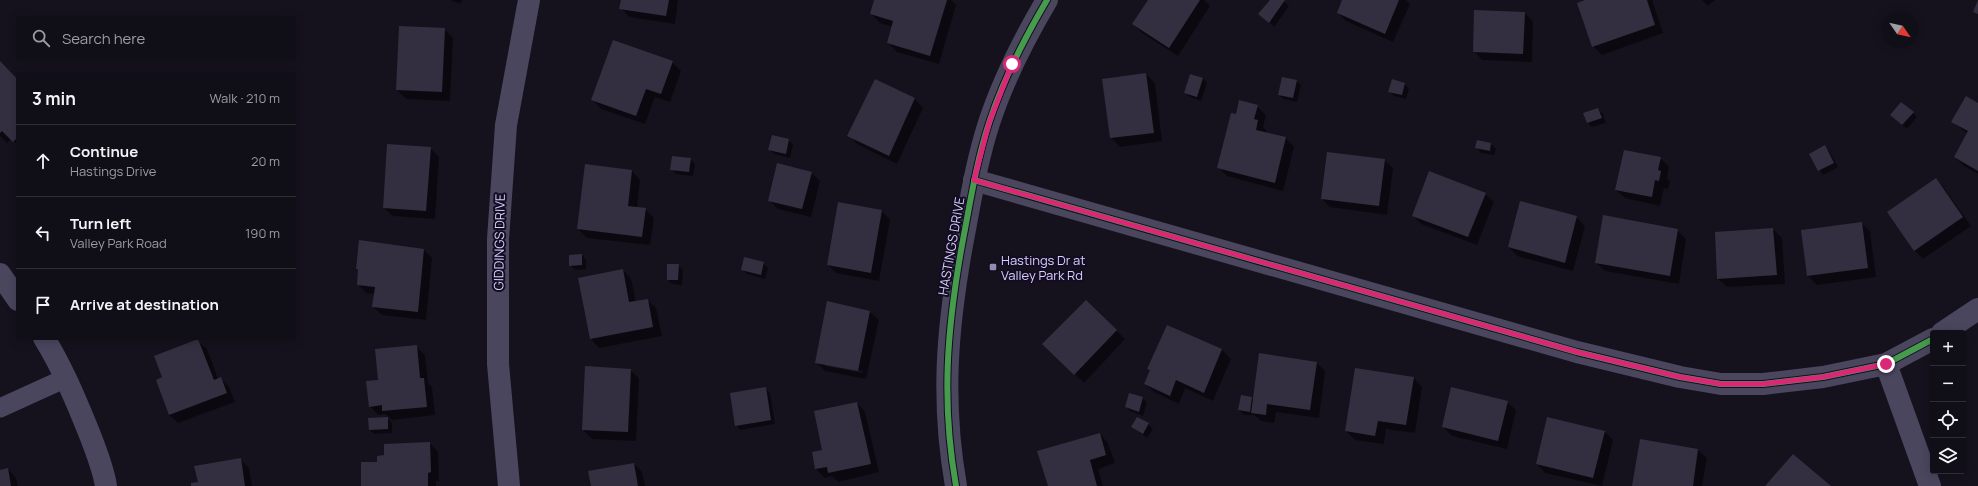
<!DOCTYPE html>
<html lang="en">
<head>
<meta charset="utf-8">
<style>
  :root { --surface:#100e16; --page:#1e1c23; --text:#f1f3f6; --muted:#9c9ca1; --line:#302e35 }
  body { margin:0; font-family:Manrope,sans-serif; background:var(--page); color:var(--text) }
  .controls { position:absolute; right:12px; bottom:12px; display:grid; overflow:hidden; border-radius:4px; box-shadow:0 2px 10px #0003 }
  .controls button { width:36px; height:36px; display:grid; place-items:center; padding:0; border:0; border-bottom:1px solid var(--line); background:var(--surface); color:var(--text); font:20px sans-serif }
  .compass { position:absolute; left:1882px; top:12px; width:36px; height:36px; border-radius:50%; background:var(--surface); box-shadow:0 2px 10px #0003; rotate:124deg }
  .stop { position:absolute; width:12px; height:12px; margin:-9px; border:3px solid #db2777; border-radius:50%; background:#fff }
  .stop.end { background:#db2777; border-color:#fff; box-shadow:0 1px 4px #0008 }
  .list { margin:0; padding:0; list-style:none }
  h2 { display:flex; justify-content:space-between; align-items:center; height:52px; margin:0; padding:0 16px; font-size:17px }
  h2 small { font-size:13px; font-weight:400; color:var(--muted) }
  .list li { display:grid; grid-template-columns:26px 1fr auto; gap:12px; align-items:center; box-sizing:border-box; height:72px; padding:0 16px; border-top:1px solid var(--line) }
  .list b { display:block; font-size:15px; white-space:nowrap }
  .list p { margin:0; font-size:13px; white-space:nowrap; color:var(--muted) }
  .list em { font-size:13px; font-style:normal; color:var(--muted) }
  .icon { flex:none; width:22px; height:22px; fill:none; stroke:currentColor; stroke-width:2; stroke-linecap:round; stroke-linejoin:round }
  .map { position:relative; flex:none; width:1978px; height:486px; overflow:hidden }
  .search { position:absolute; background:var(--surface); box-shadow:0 2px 10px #0003; left:16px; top:16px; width:280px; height:44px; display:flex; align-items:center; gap:10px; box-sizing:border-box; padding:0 14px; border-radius:4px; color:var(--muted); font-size:15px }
  .panel { position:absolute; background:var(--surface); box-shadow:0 2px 10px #0003; left:16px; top:72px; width:280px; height:268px; border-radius:4px }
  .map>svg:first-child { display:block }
  .shadow { fill:#0007; fill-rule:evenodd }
  .building { fill:#332f40 }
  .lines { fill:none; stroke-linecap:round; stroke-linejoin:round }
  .service { stroke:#4a465e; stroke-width:19 }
  .minor { stroke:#4a465e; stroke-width:22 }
  .tertiary { stroke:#4a465e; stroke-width:22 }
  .cycleway-casing { stroke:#130d22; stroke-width:8 }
  .cycleway { stroke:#469c4c; stroke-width:6 }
  .route { stroke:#db2777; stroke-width:5 }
  .poi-dot { fill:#948cb0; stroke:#130d22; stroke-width:1.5 }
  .labels { text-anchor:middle; stroke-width:4; stroke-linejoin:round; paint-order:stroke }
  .street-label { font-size:13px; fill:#d9ceff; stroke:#130d22 }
  .poi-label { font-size:13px; fill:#d9ceff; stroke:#130d22; text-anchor:start }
</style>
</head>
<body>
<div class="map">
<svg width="1978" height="486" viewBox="0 0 1978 486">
  <rect width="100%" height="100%" fill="#15121d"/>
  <g class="shadow">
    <path d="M 450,0 L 462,0 L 460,4 Z"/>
    <path d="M 622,0 L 678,0 L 675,24 L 629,17 L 621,8 Z"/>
    <path d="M 875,0 L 951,0 L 956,5 L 939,64 L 897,52 L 888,43 L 893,27 L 880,23 L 871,14 Z"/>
    <path d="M 1149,0 L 1204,0 L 1210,6 L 1178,56 L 1142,33 L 1133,24 Z"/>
    <path d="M 1271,0 L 1283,0 L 1289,6 L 1274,27 L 1264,18 Z"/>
    <path d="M 1343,0 L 1406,0 L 1410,4 L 1393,42 L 1346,21 L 1338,13 Z"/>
    <path d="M 1588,0 L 1652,0 L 1663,33 L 1602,55 L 1593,46 Z"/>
    <path d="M 1702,0 L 1715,0 L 1708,6 Z"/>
    <path d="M 1525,13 L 1533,22 L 1532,62 L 1482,60 L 1474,51 Z"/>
    <path d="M 444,29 L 453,38 L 450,101 L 406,99 L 397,90 Z"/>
    <path d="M 672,62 L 681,71 L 670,102 L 655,97 L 645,124 L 601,109 L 593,100 Z"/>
    <path d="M 0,63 L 18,81 L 18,145 L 11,139 L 7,143 L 0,136 Z"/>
    <path d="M 1146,74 L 1155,83 L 1162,141 L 1120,147 L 1111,138 L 1103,79 Z"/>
    <path d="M 1203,78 L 1207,83 L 1201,101 L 1190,97 L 1185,93 Z"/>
    <path d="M 876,80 L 915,99 L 923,108 L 897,164 L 857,144 L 849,135 Z"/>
    <path d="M 1296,81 L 1301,85 L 1297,102 L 1283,99 L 1279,95 Z"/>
    <path d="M 1404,84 L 1409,88 L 1406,99 L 1394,96 L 1389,91 Z"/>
    <path d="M 1978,104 L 1978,174 L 1964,166 L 1955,157 L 1968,134 L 1953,122 Z"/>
    <path d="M 1257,106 L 1266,115 L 1263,127 L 1266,130 L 1266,133 L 1286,138 L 1294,147 L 1283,191 L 1227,176 L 1218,167 L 1236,116 Z"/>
    <path d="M 1598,109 L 1603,114 L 1606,123 L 1592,127 L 1588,123 Z"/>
    <path d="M 1913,113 L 1917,117 L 1907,129 L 1896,119 Z"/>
    <path d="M 788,140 L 793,144 L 790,158 L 774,154 L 769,149 Z"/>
    <path d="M 1478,141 L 1491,144 L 1496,149 L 1494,155 L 1481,153 L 1477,148 Z"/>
    <path d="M 1825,147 L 1829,151 L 1838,167 L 1823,175 L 1819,170 Z"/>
    <path d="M 430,148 L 439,157 L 435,219 L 393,216 L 384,208 Z"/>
    <path d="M 1660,158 L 1669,167 L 1667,178 L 1670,181 L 1668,189 L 1664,188 L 1660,206 L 1625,198 L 1616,190 Z"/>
    <path d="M 690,159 L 695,164 L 693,176 L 676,174 L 671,169 Z"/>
    <path d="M 1384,160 L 1393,168 L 1387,215 L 1330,207 L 1322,199 Z"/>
    <path d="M 632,171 L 640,180 L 637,208 L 645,209 L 654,218 L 650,245 L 587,238 L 578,229 Z"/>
    <path d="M 811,172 L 820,181 L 811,217 L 778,209 L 769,200 Z"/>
    <path d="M 1936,179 L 1944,188 L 1971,226 L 1923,259 L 1914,250 Z"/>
    <path d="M 1485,194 L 1494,202 L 1477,245 L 1421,224 L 1413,215 Z"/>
    <path d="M 882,211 L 890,220 L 879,281 L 836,273 L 828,265 Z"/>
    <path d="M 1576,217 L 1585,226 L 1573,271 L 1517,256 L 1509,247 Z"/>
    <path d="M 1861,223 L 1870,231 L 1876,277 L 1817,285 L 1808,276 L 1802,230 Z"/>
    <path d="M 1773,229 L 1782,238 L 1785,284 L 1727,287 L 1718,279 Z"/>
    <path d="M 1677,230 L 1686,239 L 1679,284 L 1605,271 L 1596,263 Z"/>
    <path d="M 424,250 L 432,258 L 426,320 L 382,315 L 373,307 L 375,294 L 366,293 L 358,284 L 359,270 L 357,269 Z"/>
    <path d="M 582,255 L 586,260 L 586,269 L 575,270 L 570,265 Z"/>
    <path d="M 763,263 L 768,268 L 765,279 L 747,274 L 743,270 Z"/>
    <path d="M 678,265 L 683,270 L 682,285 L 672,284 L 668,280 Z"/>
    <path d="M 623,270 L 631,279 L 636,302 L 647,300 L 656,308 L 662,336 L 599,348 L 591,339 L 579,279 Z"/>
    <path d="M 1086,301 L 1125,339 L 1084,383 L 1044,344 Z"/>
    <path d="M 828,303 L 870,312 L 879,320 L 866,379 L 825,371 L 816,362 ZM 825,364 L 863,371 L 863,373 L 825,366 Z"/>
    <path d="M 1167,326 L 1222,350 L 1231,359 L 1213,401 L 1185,388 L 1179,404 L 1154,392 L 1145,384 Z"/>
    <path d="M 198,341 L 207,349 L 218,379 L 220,378 L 229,387 L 235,402 L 178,423 L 169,415 L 163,378 Z"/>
    <path d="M 416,346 L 425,355 L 428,383 L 432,387 L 435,415 L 392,420 L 386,414 L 378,415 L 370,406 L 379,380 Z"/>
    <path d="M 1317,363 L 1325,371 L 1319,418 L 1276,412 L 1274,423 L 1261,421 L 1254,415 L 1244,415 L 1239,410 L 1251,398 L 1254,400 Z"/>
    <path d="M 630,370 L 639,378 L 636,441 L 592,439 L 583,430 Z"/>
    <path d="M 1414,378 L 1422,387 L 1415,433 L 1386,429 L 1384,444 L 1355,440 L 1346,431 Z"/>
    <path d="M 766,389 L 770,393 L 775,424 L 740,430 L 736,425 Z"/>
    <path d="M 1142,398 L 1147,402 L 1143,416 L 1130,411 L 1126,407 Z"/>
    <path d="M 1507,402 L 1516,410 L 1507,449 L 1452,436 L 1443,427 Z"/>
    <path d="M 857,403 L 865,412 L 879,472 L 838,482 L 832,476 L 825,478 L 816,469 L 813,453 L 823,450 Z"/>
    <path d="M 387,418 L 392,423 L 392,433 L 374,434 L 370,430 Z"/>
    <path d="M 1148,424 L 1153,429 L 1147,438 L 1132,427 Z"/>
    <path d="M 1605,432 L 1613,440 L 1602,486 L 1545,473 L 1537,464 Z"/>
    <path d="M 1100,434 L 1108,443 L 1115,463 L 1098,469 L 1103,486 L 1049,486 Z"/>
    <path d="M 1640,440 L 1698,450 L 1707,458 L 1702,486 L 1633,486 Z"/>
    <path d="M 430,443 L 438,452 L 439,481 L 436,481 L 436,486 L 362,486 L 378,463 Z"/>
    <path d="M 240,459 L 249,468 L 252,486 L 192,486 Z"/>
    <path d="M 634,464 L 642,472 L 645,486 L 592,486 Z"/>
    <path d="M 8,469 L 16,478 L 18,486 L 0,486 L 0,471 Z"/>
  </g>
  <g class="building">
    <path d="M 621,0 L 669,0 L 666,16 L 619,9 Z"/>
    <path d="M 874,0 L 947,0 L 930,56 L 887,43 L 893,21 L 870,14 Z"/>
    <path d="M 1148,0 L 1200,0 L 1169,48 L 1132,24 Z"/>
    <path d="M 1270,0 L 1285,0 L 1269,23 L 1258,14 Z"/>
    <path d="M 1342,0 L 1399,0 L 1385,34 L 1337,13 Z"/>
    <path d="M 1585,0 L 1647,0 L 1655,25 L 1592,47 L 1577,3 Z"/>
    <path d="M 1978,0 L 1978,14 L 1973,12 Z"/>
    <path d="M 1474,10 L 1525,12 L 1523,54 L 1473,52 Z"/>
    <path d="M 399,26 L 445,28 L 442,92 L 396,90 Z"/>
    <path d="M 613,40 L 673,61 L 661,94 L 646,89 L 636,116 L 591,100 Z"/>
    <path d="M 0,61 L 18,80 L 18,137 L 13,142 L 2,131 L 0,133 Z"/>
    <path d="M 1146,73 L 1154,133 L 1110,138 L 1102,79 Z"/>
    <path d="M 1190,74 L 1203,78 L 1197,97 L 1184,93 Z"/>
    <path d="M 1282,77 L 1297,80 L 1293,98 L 1278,95 Z"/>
    <path d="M 875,79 L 915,98 L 889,156 L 847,136 Z"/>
    <path d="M 1392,79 L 1405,83 L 1402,95 L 1388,92 Z"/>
    <path d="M 1966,96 L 1978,103 L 1978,171 L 1954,157 L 1968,131 L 1951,122 Z"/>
    <path d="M 1239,100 L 1258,105 L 1254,119 L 1258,120 L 1256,130 L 1286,137 L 1275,183 L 1217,168 L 1231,113 L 1236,114 Z"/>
    <path d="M 1901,102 L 1914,112 L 1902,125 L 1890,115 Z"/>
    <path d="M 1598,108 L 1602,118 L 1587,123 L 1583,113 Z"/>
    <path d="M 772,135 L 789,139 L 786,154 L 768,150 Z"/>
    <path d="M 1477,140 L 1491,143 L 1490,151 L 1475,148 Z"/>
    <path d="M 387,144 L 431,147 L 426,211 L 383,208 Z"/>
    <path d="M 1825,145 L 1834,163 L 1818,171 L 1809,154 Z"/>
    <path d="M 1624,150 L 1661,157 L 1658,170 L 1661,171 L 1659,181 L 1655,180 L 1652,197 L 1615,190 Z"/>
    <path d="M 1327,152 L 1385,159 L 1379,206 L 1321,199 Z"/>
    <path d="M 672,156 L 691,158 L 689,172 L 670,170 Z"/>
    <path d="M 777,163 L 812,172 L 802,209 L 768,201 Z"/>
    <path d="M 585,164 L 632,170 L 628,206 L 646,208 L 642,237 L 577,229 Z"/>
    <path d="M 1429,171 L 1486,193 L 1468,237 L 1412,216 Z"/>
    <path d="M 1936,178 L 1963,217 L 1914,251 L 1887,212 Z"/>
    <path d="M 1520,201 L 1577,216 L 1565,263 L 1508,247 Z"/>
    <path d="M 838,202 L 882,210 L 871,273 L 827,265 Z"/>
    <path d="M 1603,215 L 1678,229 L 1670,276 L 1595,263 Z"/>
    <path d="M 1862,222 L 1868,268 L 1807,276 L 1801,230 Z"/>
    <path d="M 1773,228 L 1777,275 L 1717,279 L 1715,232 Z"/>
    <path d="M 359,240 L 424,249 L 418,312 L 372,307 L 375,287 L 357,285 L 358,269 L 356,269 Z"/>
    <path d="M 582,254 L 582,265 L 569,266 L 569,255 Z"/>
    <path d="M 744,257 L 764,262 L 761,275 L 741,270 Z"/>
    <path d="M 667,264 L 679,264 L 678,280 L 667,280 Z"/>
    <path d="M 623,269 L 629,302 L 648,299 L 653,327 L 590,339 L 578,278 Z"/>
    <path d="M 1086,300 L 1117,330 L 1074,375 L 1042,344 Z"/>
    <path d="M 827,301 L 870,311 L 858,371 L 815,363 Z"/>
    <path d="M 1167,325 L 1222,349 L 1204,393 L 1176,380 L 1170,396 L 1144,384 L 1150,370 L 1147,369 Z"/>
    <path d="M 198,339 L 214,380 L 221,377 L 227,393 L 169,415 L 156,380 L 162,377 L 154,356 Z"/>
    <path d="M 417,345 L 420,378 L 424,378 L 427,407 L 382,411 L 382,405 L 369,407 L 366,381 L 378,380 L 375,349 Z"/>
    <path d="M 1259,353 L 1317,362 L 1310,410 L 1267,404 L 1266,415 L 1251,413 Z"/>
    <path d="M 585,366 L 631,369 L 628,432 L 582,430 Z"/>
    <path d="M 1355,368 L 1414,377 L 1406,425 L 1378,421 L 1375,436 L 1345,431 Z"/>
    <path d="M 766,387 L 771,420 L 735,426 L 730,393 Z"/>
    <path d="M 1451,387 L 1508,401 L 1498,441 L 1442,427 Z"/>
    <path d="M 1129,393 L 1143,397 L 1139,412 L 1125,407 Z"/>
    <path d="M 1241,395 L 1252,397 L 1250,412 L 1238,410 Z"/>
    <path d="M 857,402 L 871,464 L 828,473 L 827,467 L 815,469 L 812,452 L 822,450 L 814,411 Z"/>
    <path d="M 388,417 L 388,429 L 369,430 L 368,418 Z"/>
    <path d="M 1137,417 L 1149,423 L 1143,434 L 1131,427 Z"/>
    <path d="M 1547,417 L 1605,431 L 1593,478 L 1536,464 Z"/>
    <path d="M 1100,433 L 1106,455 L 1090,460 L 1097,486 L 1048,486 L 1037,451 Z"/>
    <path d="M 1640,439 L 1698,449 L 1693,486 L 1632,486 Z"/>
    <path d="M 430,442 L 431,472 L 428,473 L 428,486 L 361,486 L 361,462 L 377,462 L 377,456 L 384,455 L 384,444 Z"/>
    <path d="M 1793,454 L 1831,486 L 1765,486 Z"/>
    <path d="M 241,458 L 245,486 L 191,486 L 191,483 L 198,482 L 194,466 Z"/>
    <path d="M 634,463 L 638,486 L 591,486 L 588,471 Z"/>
    <path d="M 8,468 L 11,486 L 0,486 L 0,470 Z"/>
  </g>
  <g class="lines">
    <path class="service" d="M 0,408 L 66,378"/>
    <g class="minor">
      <path d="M 974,180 L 1577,352 L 1680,377 L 1721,384 L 1763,384 L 1823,377 L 1886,364 L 1933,339"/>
      <path d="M 0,274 L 18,300"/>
      <path d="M 1942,333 L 1978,309"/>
      <path d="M 44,338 C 62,367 75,398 88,430 C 95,448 103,467 106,486"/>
      <path d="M 1886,364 L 1930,486"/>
      <path d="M 509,486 L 498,364 L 498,239 L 506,125 L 529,0"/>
    </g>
    <path class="tertiary" d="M 956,486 C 941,401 947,329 962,245 C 970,204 976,163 989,123 C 1003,80 1024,39 1047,0"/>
    <defs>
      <g id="cycleway">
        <path d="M 974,180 L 1577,352 L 1680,377 L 1721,384 L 1763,384 L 1823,377 L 1886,364 L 1933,339"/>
        <path d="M 956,486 C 941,401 947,329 962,245 C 970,204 976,163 989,123 C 1003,80 1024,39 1047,0"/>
      </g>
    </defs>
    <use href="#cycleway" class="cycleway-casing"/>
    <use href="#cycleway" class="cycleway"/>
  </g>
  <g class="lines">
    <path class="route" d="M 1012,64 L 989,123 L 974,180 L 1577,352 L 1680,377 L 1721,384 L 1763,384 L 1823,377 L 1886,364"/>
  </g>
  <rect class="poi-dot" x="989" y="263" width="8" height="8" rx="2"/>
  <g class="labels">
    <g class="street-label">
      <text transform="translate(499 242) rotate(-89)" y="5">GIDDINGS DRIVE</text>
      <text transform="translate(951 246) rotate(-80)" y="5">HASTINGS DRIVE</text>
    </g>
    <g class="poi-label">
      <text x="1001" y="265">Hastings Dr at<tspan x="1001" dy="15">Valley Park Rd</tspan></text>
    </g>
  </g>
</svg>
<div class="controls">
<button>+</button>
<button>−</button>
<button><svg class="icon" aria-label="locate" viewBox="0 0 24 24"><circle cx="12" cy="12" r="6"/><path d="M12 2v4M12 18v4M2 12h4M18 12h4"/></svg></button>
<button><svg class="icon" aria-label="layers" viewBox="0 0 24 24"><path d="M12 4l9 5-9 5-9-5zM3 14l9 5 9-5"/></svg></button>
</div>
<svg class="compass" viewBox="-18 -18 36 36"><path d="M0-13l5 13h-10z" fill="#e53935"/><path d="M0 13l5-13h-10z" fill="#9c9ca1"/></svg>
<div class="stop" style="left:1012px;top:64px"></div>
<div class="stop end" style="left:1886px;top:364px"></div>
<div class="search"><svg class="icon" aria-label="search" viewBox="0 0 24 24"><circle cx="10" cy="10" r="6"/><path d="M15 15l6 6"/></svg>Search here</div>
<section class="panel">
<h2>3 min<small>Walk · 210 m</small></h2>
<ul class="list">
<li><svg class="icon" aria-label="ahead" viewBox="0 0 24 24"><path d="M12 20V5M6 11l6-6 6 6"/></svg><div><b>Continue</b><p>Hastings Drive</p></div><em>20 m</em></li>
<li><svg class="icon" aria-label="left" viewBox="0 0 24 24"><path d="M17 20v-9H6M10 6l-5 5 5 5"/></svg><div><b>Turn left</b><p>Valley Park Road</p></div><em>190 m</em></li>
<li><svg class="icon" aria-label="arrive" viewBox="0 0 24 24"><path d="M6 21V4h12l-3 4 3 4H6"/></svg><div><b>Arrive at destination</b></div></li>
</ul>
</section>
</div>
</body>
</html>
